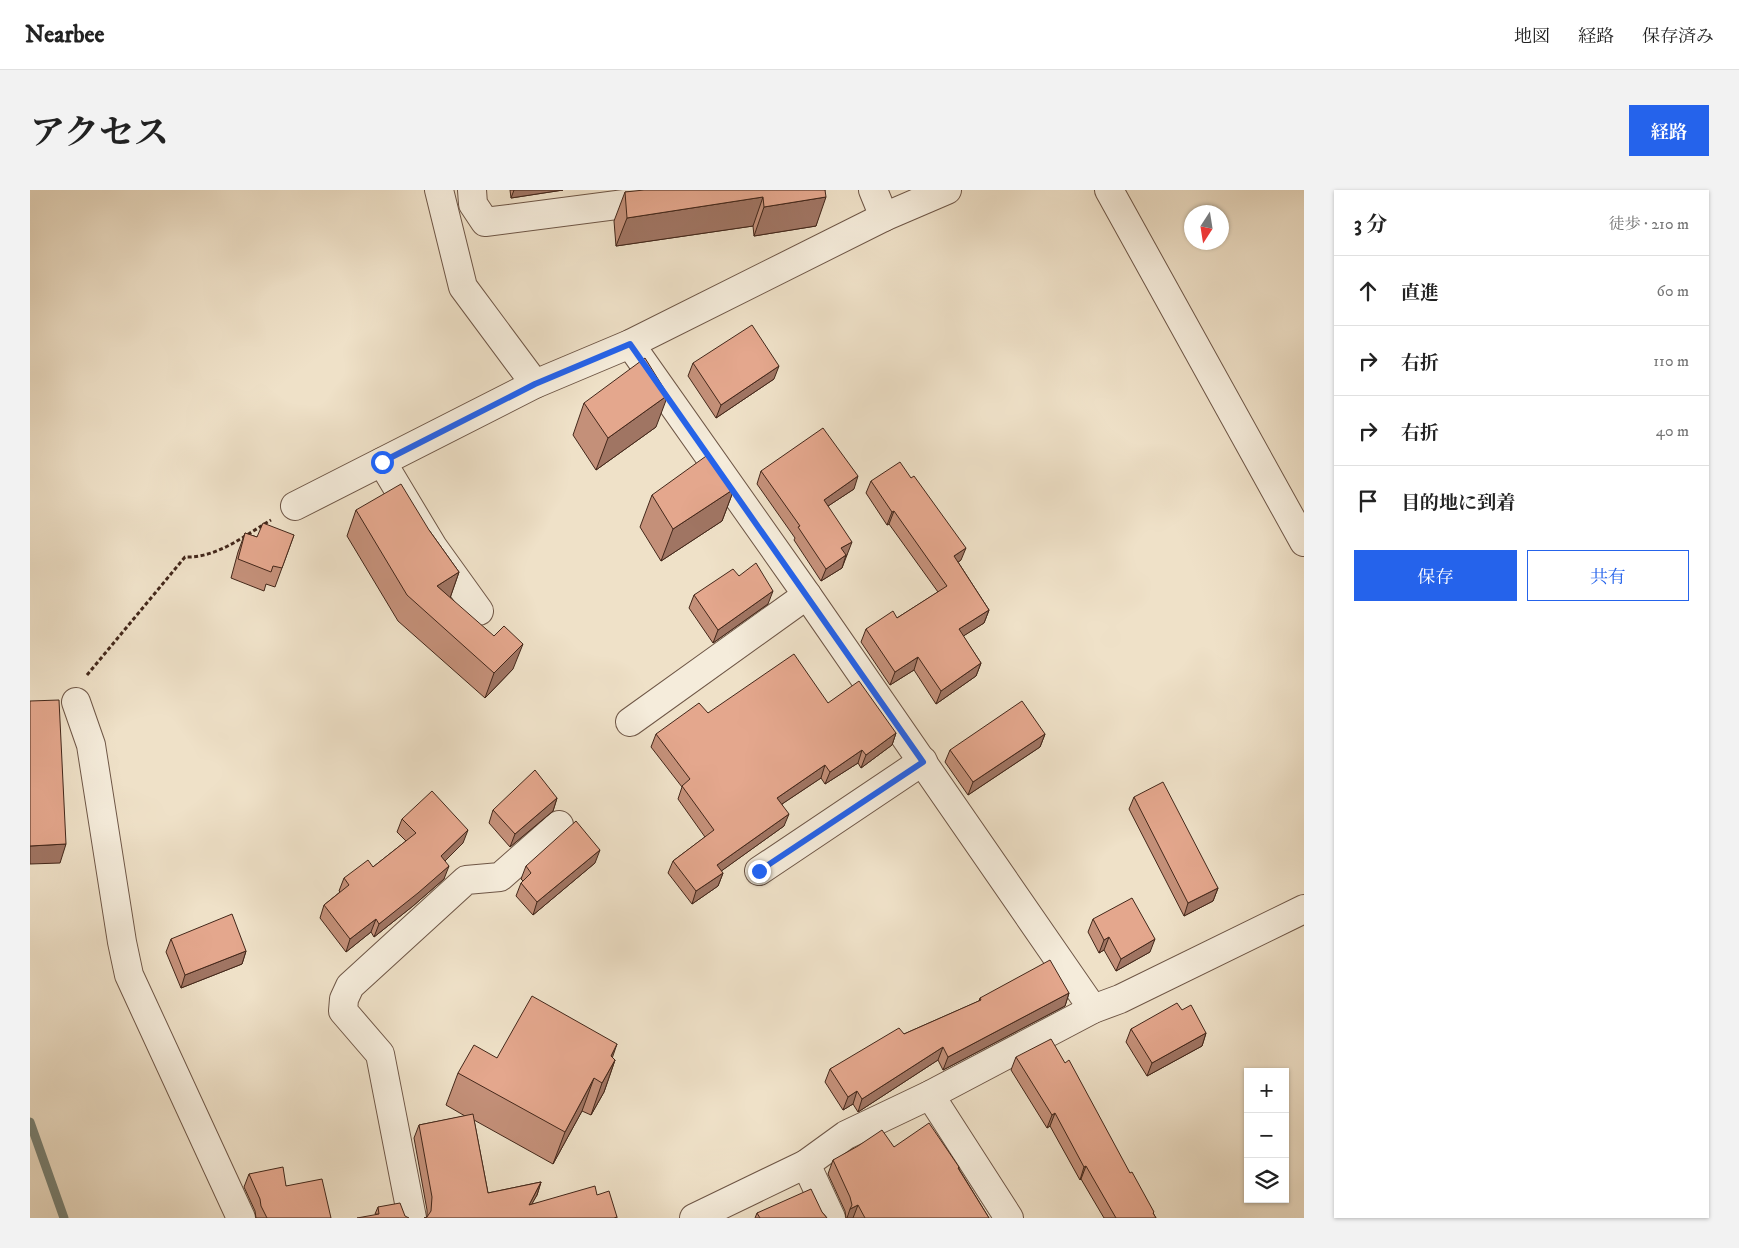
<!DOCTYPE html>
<html lang="ja">
<head>
<meta charset="utf-8">
<style>
  :root { --surface:#fff; --page:#f2f2f2; --text:#222; --muted:#767676; --line:#e0e0e0; --accent:#2563eb }
  body { margin:0; font-family:"IM FELL DW Pica","Noto Serif JP",serif; background:var(--page); color:var(--text) }
  .controls { position:absolute; right:15px; bottom:15px; display:grid; overflow:hidden; border-radius:0px; box-shadow:0 1px 4px #0004 }
  .controls button { width:45px; height:45px; display:grid; place-items:center; padding:0; border:0; border-bottom:1px solid var(--line); background:var(--surface); color:var(--text); font:25px sans-serif }
  .compass { position:absolute; left:1154px; top:15px; width:45px; height:45px; border-radius:50%; background:var(--surface); box-shadow:0 1px 4px #0004; rotate:192deg }
  .stop { position:absolute; width:15px; height:15px; margin:-11px; border:4px solid #2563eb; border-radius:50%; background:#fff }
  .stop.end { background:#2563eb; border-color:#fff; box-shadow:0 1px 5px #0008 }
  .list { margin:0; padding:0; list-style:none }
  h2 { display:flex; justify-content:space-between; align-items:center; height:65px; margin:0; padding:0 20px; font-size:21px }
  h2 small { font-size:16px; font-weight:400; color:var(--muted) }
  .list li { display:grid; grid-template-columns:32px 1fr auto; gap:15px; align-items:center; box-sizing:border-box; height:70px; padding:0 20px; border-top:1px solid var(--line) }
  .list b { display:block; font-size:19px; white-space:nowrap }
  .list em { font-size:16px; font-style:normal; color:var(--muted) }
  .actions { display:flex; gap:10px; padding:15px 20px }
  .actions a { flex:1; padding:11px 0; border:1px solid var(--accent); border-radius:0px; text-align:center; font-size:18px; color:var(--accent) }
  .actions .main { background:var(--accent); color:#fff }
  .icon { flex:none; width:28px; height:28px; fill:none; stroke:currentColor; stroke-width:2; stroke-linecap:round; stroke-linejoin:round }
  .map { position:relative; flex:none; width:1274px; height:1028px; overflow:hidden; border-radius:0px }
  header { display:flex; align-items:center; gap:30px; box-sizing:border-box; height:70px; padding:0 25px; background:var(--surface); border-bottom:1px solid var(--line) }
  header strong { font-size:24px }
  nav { display:flex; gap:28px; margin-inline-start:auto; font-size:18px }
  .intro { display:flex; align-items:center; justify-content:space-between; box-sizing:border-box; height:120px; padding:0 30px }
  h1 { margin:0; font-size:35px }
  .button { padding:12px 22px; border-radius:0px; background:var(--accent); color:#fff; font-size:18px; font-weight:700 }
  main { display:flex; gap:30px; padding:0 30px }
  aside { flex:1; background:var(--surface); border-radius:0px; box-shadow:0 1px 4px #0004 }
  .map>svg:first-child { display:block }
  .lines { fill:none; stroke-linecap:round; stroke-linejoin:round }
  .stream { stroke:#778276; stroke-width:9 }
  .minor-casing { stroke:#6e5646; stroke-width:30 }
  .path { stroke:#43271a; stroke-width:3; stroke-dasharray:4 2.5; stroke-linecap:butt }
  .minor { stroke:#f5ecdb; stroke-width:28 }
  .wall { fill:#c49079; stroke:#43271a }
  .shaded-wall { fill:#a07563; stroke:#43271a }
  .building { fill:#e4a78d; stroke:#43271a }
  .route { stroke:#2563eb; stroke-width:6 }
</style>
</head>
<body>
<header>
<strong>Nearbee</strong>
<nav><a>地図</a><a>経路</a><a>保存済み</a></nav>
</header>
<div class="intro"><h1>アクセス</h1><a class="button">経路</a></div>
<main>
<div class="map">
<svg width="1274" height="1028" viewBox="0 0 1274 1028">
  <rect width="100%" height="100%" fill="#efe1c8"/>
  <filter id="stains"><feTurbulence type="fractalNoise" baseFrequency=".004" numOctaves="4"/><feColorMatrix values="0 0 0 0 .2 0 0 0 0 .09 0 0 0 0 .02 0 0 0 .5 -.17"/></filter>
  <radialGradient id="worn" r=".72"><stop offset=".6" stop-color="#630" stop-opacity="0"/><stop offset="1" stop-color="#630" stop-opacity=".3"/></radialGradient>
  <g class="lines">
    <path class="stream" d="M 0,932 L 34,1028"/>
    <defs>
      <g id="minor">
        <path d="M 409,0 L 433,97 L 505,194"/>
        <path d="M 442,0 L 443,14 L 455,32 L 702,0"/>
        <path d="M 843,0 L 854,27"/>
        <path d="M 1079,0 L 1274,352"/>
        <path d="M 600,154 L 777,405 L 1063,819"/>
        <path d="M 352,272 L 403,357 L 449,421"/>
        <path d="M 265,316 L 505,194 L 600,154 L 854,27 L 917,0"/>
        <path d="M 46,512 L 61,555 L 92,752 L 99,785 L 211,1028"/>
        <path d="M 600,532 L 777,405"/>
        <path d="M 729,681 L 893,571"/>
        <path d="M 900,905 L 979,1028"/>
        <path d="M 776,974 L 801,1028"/>
        <path d="M 382,1028 L 350,864 L 313,821 L 314,809 L 320,796 L 436,690 L 470,687 L 529,635"/>
        <path d="M 664,1028 L 776,974 L 816,945 L 900,905 L 1063,819 L 1090,809 L 1274,719"/>
      </g>
    </defs>
    <use href="#minor" class="minor-casing"/>
    <path class="path" d="M 57,485 L 155,367 C 187,368 214,346 241,330"/>
    <use href="#minor" class="minor"/>
  </g>
  <g class="wall">
    <path d="M 480,0 L 533,0 L 481,8 Z"/>
    <path d="M 795,0 L 786,36 L 724,46 L 723,36 L 586,56 L 584,31 L 595,2 Z"/>
    <path d="M 663,173 L 744,189 L 686,228 L 658,186 Z"/>
    <path d="M 554,213 L 626,237 L 566,280 L 543,245 Z"/>
    <path d="M 731,281 L 824,299 L 798,316 L 817,365 L 812,378 L 791,391 L 764,350 L 765,348 L 727,294 Z"/>
    <path d="M 841,291 L 931,370 L 928,372 L 959,420 L 954,433 L 933,446 L 951,473 L 946,486 L 906,514 L 884,480 L 860,495 L 831,452 L 836,439 L 867,428 L 908,402 L 859,334 L 857,335 L 836,303 Z"/>
    <path d="M 704,299 L 692,331 L 631,371 L 610,337 L 622,305 Z"/>
    <path d="M 326,320 L 399,340 L 429,382 L 420,408 L 483,479 L 455,508 L 368,431 L 317,346 Z"/>
    <path d="M 215,343 L 227,347 L 264,345 L 245,397 L 236,394 L 234,401 L 201,388 L 208,362 Z"/>
    <path d="M 709,386 L 738,414 L 683,453 L 659,418 L 664,405 Z"/>
    <path d="M 798,513 L 866,543 L 862,555 L 831,578 L 828,573 L 795,594 L 791,588 L 752,614 L 754,636 L 691,681 L 693,683 L 688,696 L 662,714 L 638,683 L 643,671 L 675,647 L 648,609 L 652,597 L 621,557 L 626,544 L 678,523 Z"/>
    <path d="M 1015,544 L 1010,557 L 938,605 L 915,572 L 920,560 Z"/>
    <path d="M 1104,607 L 1188,698 L 1183,711 L 1154,726 L 1099,619 Z"/>
    <path d="M 527,608 L 523,621 L 480,657 L 459,633 L 463,620 Z"/>
    <path d="M 372,629 L 433,653 L 415,670 L 414,689 L 383,716 L 344,747 L 341,742 L 316,762 L 290,728 L 294,715 L 310,702 L 309,701 L 314,688 L 343,677 L 376,651 L 367,642 Z"/>
    <path d="M 565,673 L 503,725 L 486,706 L 491,693 L 493,691 L 491,689 L 496,676 Z"/>
    <path d="M 1063,729 L 1120,762 L 1086,781 L 1074,760 L 1069,763 L 1058,742 Z"/>
    <path d="M 141,749 L 216,761 L 212,774 L 151,798 L 136,762 Z"/>
    <path d="M 1039,803 L 1035,816 L 913,880 L 908,870 L 828,922 L 823,914 L 813,920 L 795,892 L 800,879 L 874,844 L 949,811 L 950,808 Z"/>
    <path d="M 1152,820 L 1176,843 L 1172,856 L 1117,886 L 1096,852 L 1101,839 Z"/>
    <path d="M 986,867 L 1100,983 L 1126,1028 L 1074,1028 L 1051,989 L 1050,990 L 1020,936 L 1017,938 L 981,880 Z"/>
    <path d="M 467,868 L 582,868 L 585,870 L 574,902 L 561,925 L 552,921 L 523,974 L 444,930 L 458,1003 L 511,992 L 507,1005 L 501,1014 L 567,1005 L 587,1027 L 587,1028 L 394,1028 L 397,1027 L 397,1020 L 384,948 L 389,935 L 435,926 L 416,915 L 428,883 Z"/>
    <path d="M 864,957 L 929,977 L 929,979 L 959,1028 L 816,1028 L 815,1021 L 798,984 L 803,970 Z"/>
    <path d="M 219,984 L 256,996 L 301,1028 L 226,1028 L 225,1021 L 214,997 Z"/>
    <path d="M 348,1017 L 375,1026 L 345,1024 Z"/>
    <path d="M 792,1022 L 797,1028 L 725,1028 L 727,1023 Z"/>
  </g>
  <g class="shaded-wall">
    <path d="M 484,0 L 533,0 L 481,8 Z"/>
    <path d="M 733,7 L 723,36 L 586,56 L 597,28 Z"/>
    <path d="M 796,7 L 786,36 L 724,46 L 734,17 Z"/>
    <path d="M 749,176 L 744,189 L 686,228 L 691,215 Z"/>
    <path d="M 638,205 L 626,237 L 566,280 L 578,248 Z"/>
    <path d="M 828,286 L 824,299 L 789,322 L 794,310 Z"/>
    <path d="M 704,299 L 692,331 L 631,371 L 643,339 Z"/>
    <path d="M 864,321 L 859,334 L 857,335 L 862,322 Z"/>
    <path d="M 822,352 L 817,365 L 807,371 L 811,358 Z"/>
    <path d="M 936,358 L 931,370 L 919,379 L 924,366 Z"/>
    <path d="M 816,365 L 812,378 L 791,391 L 796,379 Z"/>
    <path d="M 429,382 L 420,408 L 407,396 Z"/>
    <path d="M 743,401 L 738,414 L 683,453 L 688,440 Z"/>
    <path d="M 959,420 L 954,433 L 924,452 L 929,439 Z"/>
    <path d="M 493,454 L 483,479 L 455,508 L 464,483 Z"/>
    <path d="M 888,467 L 884,480 L 860,495 L 865,482 Z"/>
    <path d="M 951,473 L 946,486 L 906,514 L 911,501 Z"/>
    <path d="M 866,543 L 862,555 L 831,578 L 836,565 Z"/>
    <path d="M 1015,544 L 1010,557 L 938,605 L 943,592 Z"/>
    <path d="M 832,560 L 828,573 L 795,594 L 800,582 Z"/>
    <path d="M 795,575 L 791,588 L 743,620 L 747,608 Z"/>
    <path d="M 527,608 L 523,621 L 480,657 L 485,644 Z"/>
    <path d="M 759,624 L 754,636 L 683,687 L 687,675 Z"/>
    <path d="M 438,640 L 433,653 L 407,679 L 411,666 Z"/>
    <path d="M 36,654 L 30,673 L 0,674 L 0,656 Z"/>
    <path d="M 570,660 L 565,673 L 503,725 L 507,712 Z"/>
    <path d="M 419,676 L 414,689 L 383,716 L 344,747 L 349,734 Z"/>
    <path d="M 693,683 L 688,696 L 662,714 L 666,701 Z"/>
    <path d="M 1188,698 L 1183,711 L 1154,726 L 1158,713 Z"/>
    <path d="M 346,729 L 341,742 L 316,762 L 320,749 Z"/>
    <path d="M 1079,747 L 1074,760 L 1069,763 L 1074,750 Z"/>
    <path d="M 1125,749 L 1120,762 L 1086,781 L 1091,769 Z"/>
    <path d="M 216,761 L 212,774 L 151,798 L 155,785 Z"/>
    <path d="M 1039,803 L 1035,816 L 913,880 L 918,867 Z"/>
    <path d="M 1176,843 L 1172,856 L 1117,886 L 1122,873 Z"/>
    <path d="M 587,854 L 576,886 L 581,866 Z"/>
    <path d="M 913,857 L 908,870 L 828,922 L 832,909 Z"/>
    <path d="M 585,870 L 574,902 L 561,925 L 572,893 Z"/>
    <path d="M 564,888 L 552,921 L 523,974 L 535,942 Z"/>
    <path d="M 827,901 L 823,914 L 813,920 L 818,907 Z"/>
    <path d="M 1025,923 L 1020,936 L 1017,938 L 1022,925 Z"/>
    <path d="M 1056,976 L 1051,989 L 1050,990 L 1054,977 Z"/>
    <path d="M 511,992 L 507,1005 L 494,1028 L 499,1015 Z"/>
    <path d="M 828,1015 L 823,1028 L 817,1028 L 820,1019 Z"/>
  </g>
  <g class="building">
    <path d="M 614,0 L 795,0 L 796,7 L 734,17 L 733,7 L 597,28 L 595,2 Z"/>
    <path d="M 722,135 L 749,176 L 691,215 L 663,173 Z"/>
    <path d="M 615,168 L 638,205 L 578,248 L 554,213 Z"/>
    <path d="M 793,238 L 828,286 L 794,310 L 822,352 L 811,358 L 816,365 L 796,379 L 768,337 L 770,336 L 731,281 Z"/>
    <path d="M 679,264 L 704,299 L 643,339 L 622,305 Z"/>
    <path d="M 870,272 L 881,288 L 884,286 L 936,358 L 924,366 L 959,420 L 929,439 L 951,473 L 911,501 L 888,467 L 865,482 L 836,439 L 863,421 L 867,428 L 917,396 L 864,321 L 862,322 L 841,291 Z"/>
    <path d="M 371,294 L 399,340 L 429,382 L 407,396 L 464,446 L 474,436 L 493,454 L 464,483 L 377,405 L 326,320 Z"/>
    <path d="M 233,333 L 264,345 L 252,378 L 243,376 L 241,382 L 208,369 L 215,343 L 227,347 Z"/>
    <path d="M 726,373 L 743,401 L 688,440 L 664,405 L 703,379 L 709,386 Z"/>
    <path d="M 764,464 L 798,513 L 829,491 L 866,543 L 836,565 L 832,560 L 800,582 L 795,575 L 747,608 L 759,624 L 687,675 L 693,683 L 666,701 L 643,671 L 684,640 L 652,596 L 660,589 L 626,544 L 669,513 L 678,523 Z"/>
    <path d="M 29,510 L 36,654 L 0,656 L 0,511 Z"/>
    <path d="M 992,511 L 1015,544 L 943,592 L 920,560 Z"/>
    <path d="M 505,580 L 527,608 L 485,644 L 463,620 Z"/>
    <path d="M 1133,592 L 1188,698 L 1158,713 L 1104,607 Z"/>
    <path d="M 402,601 L 438,640 L 411,666 L 419,676 L 388,703 L 349,734 L 346,729 L 320,749 L 294,715 L 319,695 L 314,688 L 338,670 L 343,677 L 386,643 L 372,629 Z"/>
    <path d="M 546,631 L 570,660 L 507,712 L 491,693 L 501,683 L 496,676 Z"/>
    <path d="M 1102,708 L 1125,749 L 1091,769 L 1079,747 L 1074,750 L 1063,729 Z"/>
    <path d="M 202,724 L 216,761 L 155,785 L 141,749 Z"/>
    <path d="M 1020,770 L 1039,803 L 918,867 L 913,857 L 832,909 L 827,901 L 818,907 L 800,879 L 869,838 L 874,844 L 951,810 L 950,808 Z"/>
    <path d="M 502,806 L 587,854 L 581,866 L 585,870 L 572,893 L 564,888 L 535,942 L 428,883 L 444,855 L 467,868 Z"/>
    <path d="M 1147,813 L 1152,820 L 1161,815 L 1176,843 L 1122,873 L 1101,839 Z"/>
    <path d="M 1021,849 L 1035,873 L 1039,870 L 1100,983 L 1102,982 L 1124,1022 L 1123,1023 L 1126,1028 L 1086,1028 L 1056,976 L 1054,977 L 1025,923 L 1022,925 L 986,867 Z"/>
    <path d="M 443,924 L 458,1003 L 511,992 L 499,1015 L 565,996 L 567,1005 L 579,1001 L 587,1027 L 584,1028 L 394,1028 L 397,1027 L 401,1021 L 402,1007 L 389,935 Z"/>
    <path d="M 899,933 L 929,977 L 928,978 L 959,1028 L 835,1028 L 828,1015 L 820,1019 L 822,1015 L 820,1007 L 803,970 L 828,956 L 852,940 L 864,957 Z"/>
    <path d="M 253,977 L 256,996 L 292,989 L 301,1028 L 237,1028 L 231,1016 L 230,1009 L 219,984 Z"/>
    <path d="M 781,999 L 792,1022 L 797,1028 L 730,1028 L 727,1023 Z"/>
    <path d="M 370,1013 L 375,1026 L 379,1028 L 327,1028 L 349,1024 L 348,1017 Z"/>
  </g>
  <g class="lines">
    <path class="route" d="M 352,272 L 505,194 L 600,154 L 893,572 L 729,681"/>
  </g>
  <rect width="100%" height="100%" filter="url(#stains)"/>
  <rect width="100%" height="100%" fill="url(#worn)"/>
</svg>
<div class="controls">
<button>+</button>
<button>−</button>
<button><svg class="icon" aria-label="layers" viewBox="0 0 24 24"><path d="M12 4l9 5-9 5-9-5zM3 14l9 5 9-5"/></svg></button>
</div>
<svg class="compass" viewBox="-18 -18 36 36"><path d="M0-13l5 13h-10z" fill="#e53935"/><path d="M0 13l5-13h-10z" fill="#767676"/></svg>
<div class="stop" style="left:352px;top:272px"></div>
<div class="stop end" style="left:729px;top:681px"></div>
</div>
<aside>
<h2>3 分<small>徒歩 · 210 m</small></h2>
<ul class="list">
<li><svg class="icon" aria-label="ahead" viewBox="0 0 24 24"><path d="M12 20V5M6 11l6-6 6 6"/></svg><div><b>直進</b></div><em>60 m</em></li>
<li><svg class="icon" aria-label="right" viewBox="0 0 24 24"><path d="M7 20v-9h11M14 6l5 5-5 5"/></svg><div><b>右折</b></div><em>110 m</em></li>
<li><svg class="icon" aria-label="right" viewBox="0 0 24 24"><path d="M7 20v-9h11M14 6l5 5-5 5"/></svg><div><b>右折</b></div><em>40 m</em></li>
<li><svg class="icon" aria-label="arrive" viewBox="0 0 24 24"><path d="M6 21V4h12l-3 4 3 4H6"/></svg><div><b>目的地に到着</b></div></li>
</ul>
<div class="actions"><a class="main">保存</a><a>共有</a></div>
</aside>
</main>
</body>
</html>
